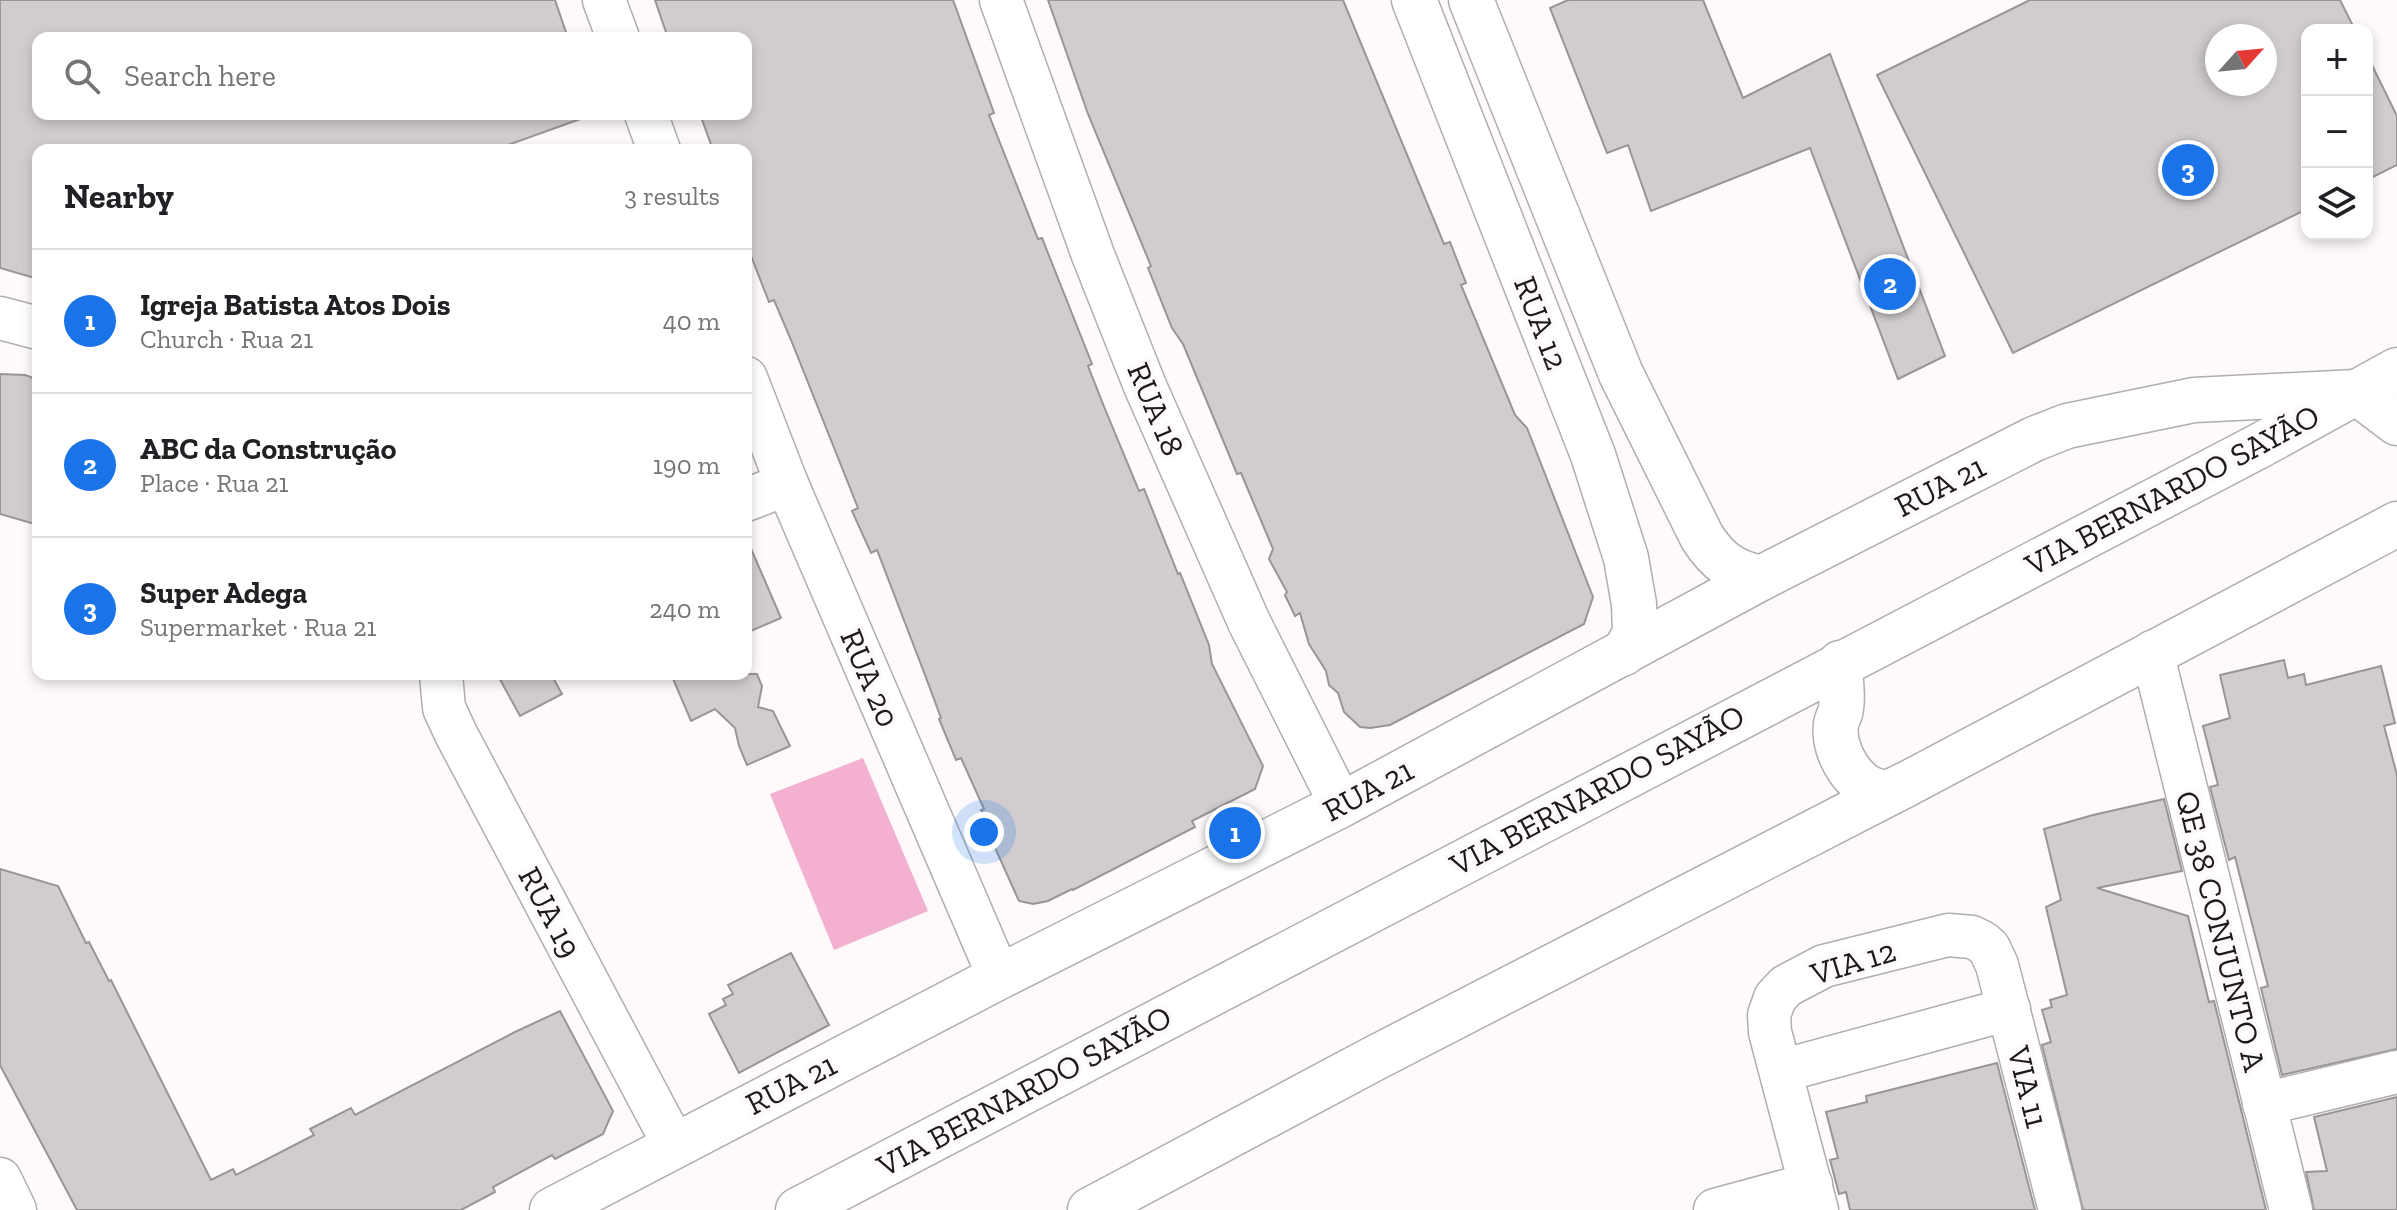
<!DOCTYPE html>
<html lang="en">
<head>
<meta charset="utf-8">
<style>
  :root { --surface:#fff; --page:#f2f2f2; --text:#202124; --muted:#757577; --line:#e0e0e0; --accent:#1a73e8 }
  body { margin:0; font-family:"Zilla Slab",serif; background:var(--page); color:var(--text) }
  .controls { position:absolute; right:24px; top:24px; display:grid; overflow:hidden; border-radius:16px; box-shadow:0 4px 12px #0003 }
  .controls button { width:72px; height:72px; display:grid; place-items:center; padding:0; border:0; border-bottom:2px solid var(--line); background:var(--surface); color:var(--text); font:40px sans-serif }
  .compass { position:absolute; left:2205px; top:24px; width:72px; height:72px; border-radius:50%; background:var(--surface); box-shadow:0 4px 12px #0003; rotate:63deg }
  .you { position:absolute; left:984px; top:832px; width:28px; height:28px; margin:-20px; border:6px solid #fff; border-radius:50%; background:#1a73e8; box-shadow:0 0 0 12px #1a73e833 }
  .badge { display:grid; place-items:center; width:52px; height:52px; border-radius:50%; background:var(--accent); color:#fff; font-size:26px; font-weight:700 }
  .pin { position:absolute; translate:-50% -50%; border:4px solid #fff; box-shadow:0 2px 8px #0006 }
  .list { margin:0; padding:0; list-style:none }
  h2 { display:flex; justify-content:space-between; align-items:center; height:104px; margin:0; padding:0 32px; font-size:34px }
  h2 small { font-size:26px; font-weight:400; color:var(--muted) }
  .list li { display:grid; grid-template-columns:52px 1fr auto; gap:24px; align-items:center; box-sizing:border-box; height:144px; padding:0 32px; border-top:2px solid var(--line) }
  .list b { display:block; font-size:30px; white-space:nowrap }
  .list p { margin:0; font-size:26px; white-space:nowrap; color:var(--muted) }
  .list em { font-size:26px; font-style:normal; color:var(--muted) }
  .icon { flex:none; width:44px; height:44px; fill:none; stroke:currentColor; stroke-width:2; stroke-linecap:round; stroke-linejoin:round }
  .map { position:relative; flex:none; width:2397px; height:1210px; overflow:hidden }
  .search { position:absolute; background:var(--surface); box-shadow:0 4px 12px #0003; left:32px; top:32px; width:720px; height:88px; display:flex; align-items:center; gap:20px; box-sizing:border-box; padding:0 28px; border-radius:16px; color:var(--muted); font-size:30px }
  .panel { position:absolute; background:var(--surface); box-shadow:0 4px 12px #0003; left:32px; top:144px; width:720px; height:536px; border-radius:16px }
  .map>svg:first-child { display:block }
  .green { fill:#f4b0cf }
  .building { fill:#d1cdcf; stroke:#999596; stroke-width:2; fill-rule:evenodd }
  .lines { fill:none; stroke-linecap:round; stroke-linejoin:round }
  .minor-casing { stroke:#b1aeaf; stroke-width:45 }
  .tertiary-casing { stroke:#b1aeaf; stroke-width:47 }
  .secondary-casing { stroke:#b1aeaf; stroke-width:47 }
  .minor { stroke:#fff; stroke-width:42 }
  .tertiary { stroke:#fff; stroke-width:44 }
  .secondary { stroke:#fff; stroke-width:44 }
  .labels { text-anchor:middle; stroke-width:8; stroke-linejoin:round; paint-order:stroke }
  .street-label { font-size:32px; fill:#1c1b1b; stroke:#fefafc }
</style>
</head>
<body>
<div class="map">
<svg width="2397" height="1210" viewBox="0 0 2397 1210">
  <rect width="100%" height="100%" fill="#fefafc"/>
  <path class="green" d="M 863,758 L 928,911 L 834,950 L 770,794 Z"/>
  <g class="building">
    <path d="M 0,0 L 555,0 L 568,38 L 38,38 L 38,114 L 582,114 L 583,118 L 494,150 L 38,150 L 38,279 L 0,268 Z"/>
    <path d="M 655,0 L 953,0 L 994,113 L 989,115 L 1038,239 L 1042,238 L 1092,364 L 1088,366 L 1105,409 L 1139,491 L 1144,489 L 1178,574 L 1180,573 L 1209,645 L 1212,664 L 1263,766 L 1255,789 L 1192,821 L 1195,827 L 1073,890 L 1072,889 L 1048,901 L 1033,904 L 1019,901 L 987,830 L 990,829 L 981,810 L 984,809 L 961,758 L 956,760 L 939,719 L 941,718 L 925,675 L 877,550 L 871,553 L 852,511 L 858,508 L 791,340 L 774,300 L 769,302 L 746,243 L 746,150 L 713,150 L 700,114 L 746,114 L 746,38 L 668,38 Z"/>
    <path d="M 1048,0 L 1343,0 L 1444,244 L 1450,242 L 1466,283 L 1461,285 L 1515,415 L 1527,428 L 1584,574 L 1593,597 L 1584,624 L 1390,725 L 1370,728 L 1360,727 L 1344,712 L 1338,693 L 1329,685 L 1326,671 L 1309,644 L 1300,613 L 1295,616 L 1285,595 L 1287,592 L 1269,559 L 1273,549 L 1241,473 L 1237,474 L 1183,344 L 1172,328 L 1148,268 L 1151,266 L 1088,114 Z"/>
    <path d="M 1568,0 L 1703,0 L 1743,98 L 1830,54 L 1945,356 L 1898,379 L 1810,148 L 1651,211 L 1628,145 L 1607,153 L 1550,8 Z"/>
    <path d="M 2030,0 L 2340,0 L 2355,30 L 2307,30 L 2307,209 L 2013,353 L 1877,75 ZM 2217,36 L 2265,36 L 2265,84 L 2217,84 Z"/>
    <path d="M 2367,55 L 2397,116 L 2397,165 L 2367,180 Z"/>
    <path d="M 0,374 L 25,375 L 31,377 L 38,384 L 38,525 L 0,514 Z"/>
    <path d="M 746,537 L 781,618 L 746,633 Z"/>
    <path d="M 2284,660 L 2288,678 L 2304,674 L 2306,685 L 2381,666 L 2395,723 L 2384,726 L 2397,775 L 2397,1049 L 2282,1075 L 2261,988 L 2268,986 L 2235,857 L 2229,860 L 2210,787 L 2218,785 L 2203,726 L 2230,718 L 2220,675 Z"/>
    <path d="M 497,674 L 551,674 L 562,694 L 520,716 Z"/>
    <path d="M 671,674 L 757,674 L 762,686 L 758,707 L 773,711 L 790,746 L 747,765 L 739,746 L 735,728 L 715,709 L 691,721 Z"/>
    <path d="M 2164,799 L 2182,871 L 2097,888 L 2188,916 L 2209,1002 L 2214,1001 L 2266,1210 L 2083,1210 L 2042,1045 L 2051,1042 L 2042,1010 L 2052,1007 L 2050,1000 L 2067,995 L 2046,907 L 2061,900 L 2044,829 L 2093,815 Z"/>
    <path d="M 0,869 L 58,886 L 86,943 L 89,942 L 109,981 L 111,980 L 211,1180 L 233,1169 L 236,1175 L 314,1135 L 310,1129 L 351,1108 L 355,1115 L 515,1032 L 560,1011 L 613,1111 L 603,1134 L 555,1159 L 552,1155 L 493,1187 L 495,1192 L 461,1210 L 77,1210 L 0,1065 Z"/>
    <path d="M 791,953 L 829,1025 L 739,1073 L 709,1014 L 726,1005 L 723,999 L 733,994 L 728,985 Z"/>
    <path d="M 1997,1063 L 2035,1210 L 1850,1210 L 1846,1192 L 1839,1194 L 1830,1160 L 1838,1158 L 1826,1112 L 1867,1102 L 1866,1096 Z"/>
    <path d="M 2397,1097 L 2397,1210 L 2314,1210 L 2306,1172 L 2327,1171 L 2314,1117 Z"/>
  </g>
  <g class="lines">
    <defs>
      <g id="minor">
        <path d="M 604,0 L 618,38"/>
        <path d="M 1001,0 L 1093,255 L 1145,386 L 1249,622 L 1341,805"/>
        <path d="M 646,114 L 659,150"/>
        <path d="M 0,318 L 38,328"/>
        <path d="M 746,378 L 787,484 L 999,977"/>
        <path d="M 746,500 L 787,484"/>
        <path d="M 2152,652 L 2291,1210"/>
        <path d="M 441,674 L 444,708 L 456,734 L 674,1145"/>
        <path d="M 1781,1071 L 2009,1009"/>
        <path d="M 2264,1104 L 2397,1072"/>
        <path d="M 0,1179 L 15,1210"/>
        <path d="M 1715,1210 L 1811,1184"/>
        <path d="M 1817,1210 L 1770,1032 L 1769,1015 L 1775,998 L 1786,986 L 1824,966 L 1948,935 L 1972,937 L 1982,942 L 1989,948 L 1997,965 L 2060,1210"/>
      </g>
      <g id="tertiary">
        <path d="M 1414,0 L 1593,455 L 1626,558 L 1634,604 L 1635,633 L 1624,653"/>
        <path d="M 1471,0 L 1621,374 L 1702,537 C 1718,562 1733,572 1761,578"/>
        <path d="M 552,1210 L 999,977 L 1341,805 L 1761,578 L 2034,439 L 2067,426 L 2194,400 L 2356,392"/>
      </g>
      <g id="secondary">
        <path d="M 2356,392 L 2397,423"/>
        <path d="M 1840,663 C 1840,679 1844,698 1840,713 C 1839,716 1836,721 1836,725 C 1832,752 1857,794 1888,792 C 1893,791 1900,787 1905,785"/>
        <path d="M 798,1210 L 2259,446 L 2397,370"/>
        <path d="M 1090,1210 L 1375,1058 L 1905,785 L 2397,524"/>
      </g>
    </defs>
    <use href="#minor" class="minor-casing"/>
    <use href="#tertiary" class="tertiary-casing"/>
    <use href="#secondary" class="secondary-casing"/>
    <use href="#minor" class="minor"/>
    <use href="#tertiary" class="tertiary"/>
    <use href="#secondary" class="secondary"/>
  </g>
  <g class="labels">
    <g class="street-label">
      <text transform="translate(1541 323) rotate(69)" y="11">RUA 12</text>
      <text transform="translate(1156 409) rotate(67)" y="11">RUA 18</text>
      <text transform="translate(1940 486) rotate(-27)" y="11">RUA 21</text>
      <text transform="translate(2172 490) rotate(-28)" y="11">VIA BERNARDO SAYÃO</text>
      <text transform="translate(870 678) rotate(67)" y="11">RUA 20</text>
      <text transform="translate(1368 790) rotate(-28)" y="11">RUA 21</text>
      <text transform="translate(1597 790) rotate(-28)" y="11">VIA BERNARDO SAYÃO</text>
      <text transform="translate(550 912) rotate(62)" y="11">RUA 19</text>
      <text transform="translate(2221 931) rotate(76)" y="11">QE 38 CONJUNTO A</text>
      <text transform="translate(1853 962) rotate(-17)" y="11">VIA 12</text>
      <text transform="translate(791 1084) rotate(-27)" y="11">RUA 21</text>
      <text transform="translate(2028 1087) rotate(76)" y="11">VIA 11</text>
      <text transform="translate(1024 1091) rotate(-28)" y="11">VIA BERNARDO SAYÃO</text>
    </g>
  </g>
</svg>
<div class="controls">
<button>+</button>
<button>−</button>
<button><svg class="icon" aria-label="layers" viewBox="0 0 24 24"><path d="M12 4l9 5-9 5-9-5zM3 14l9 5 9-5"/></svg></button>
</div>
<svg class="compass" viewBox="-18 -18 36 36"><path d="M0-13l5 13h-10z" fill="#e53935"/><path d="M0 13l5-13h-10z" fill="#757577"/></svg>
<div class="you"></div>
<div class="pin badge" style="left:1235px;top:833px">1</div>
<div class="pin badge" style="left:1890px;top:284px">2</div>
<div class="pin badge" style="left:2188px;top:170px">3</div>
<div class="search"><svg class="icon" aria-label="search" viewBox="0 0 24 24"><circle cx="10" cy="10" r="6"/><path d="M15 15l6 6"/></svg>Search here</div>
<section class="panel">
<h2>Nearby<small>3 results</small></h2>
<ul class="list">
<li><span class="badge">1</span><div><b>Igreja Batista Atos Dois</b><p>Church · Rua 21</p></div><em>40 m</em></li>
<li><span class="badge">2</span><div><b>ABC da Construção</b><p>Place · Rua 21</p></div><em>190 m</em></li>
<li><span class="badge">3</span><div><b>Super Adega</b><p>Supermarket · Rua 21</p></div><em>240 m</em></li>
</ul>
</section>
</div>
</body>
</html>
